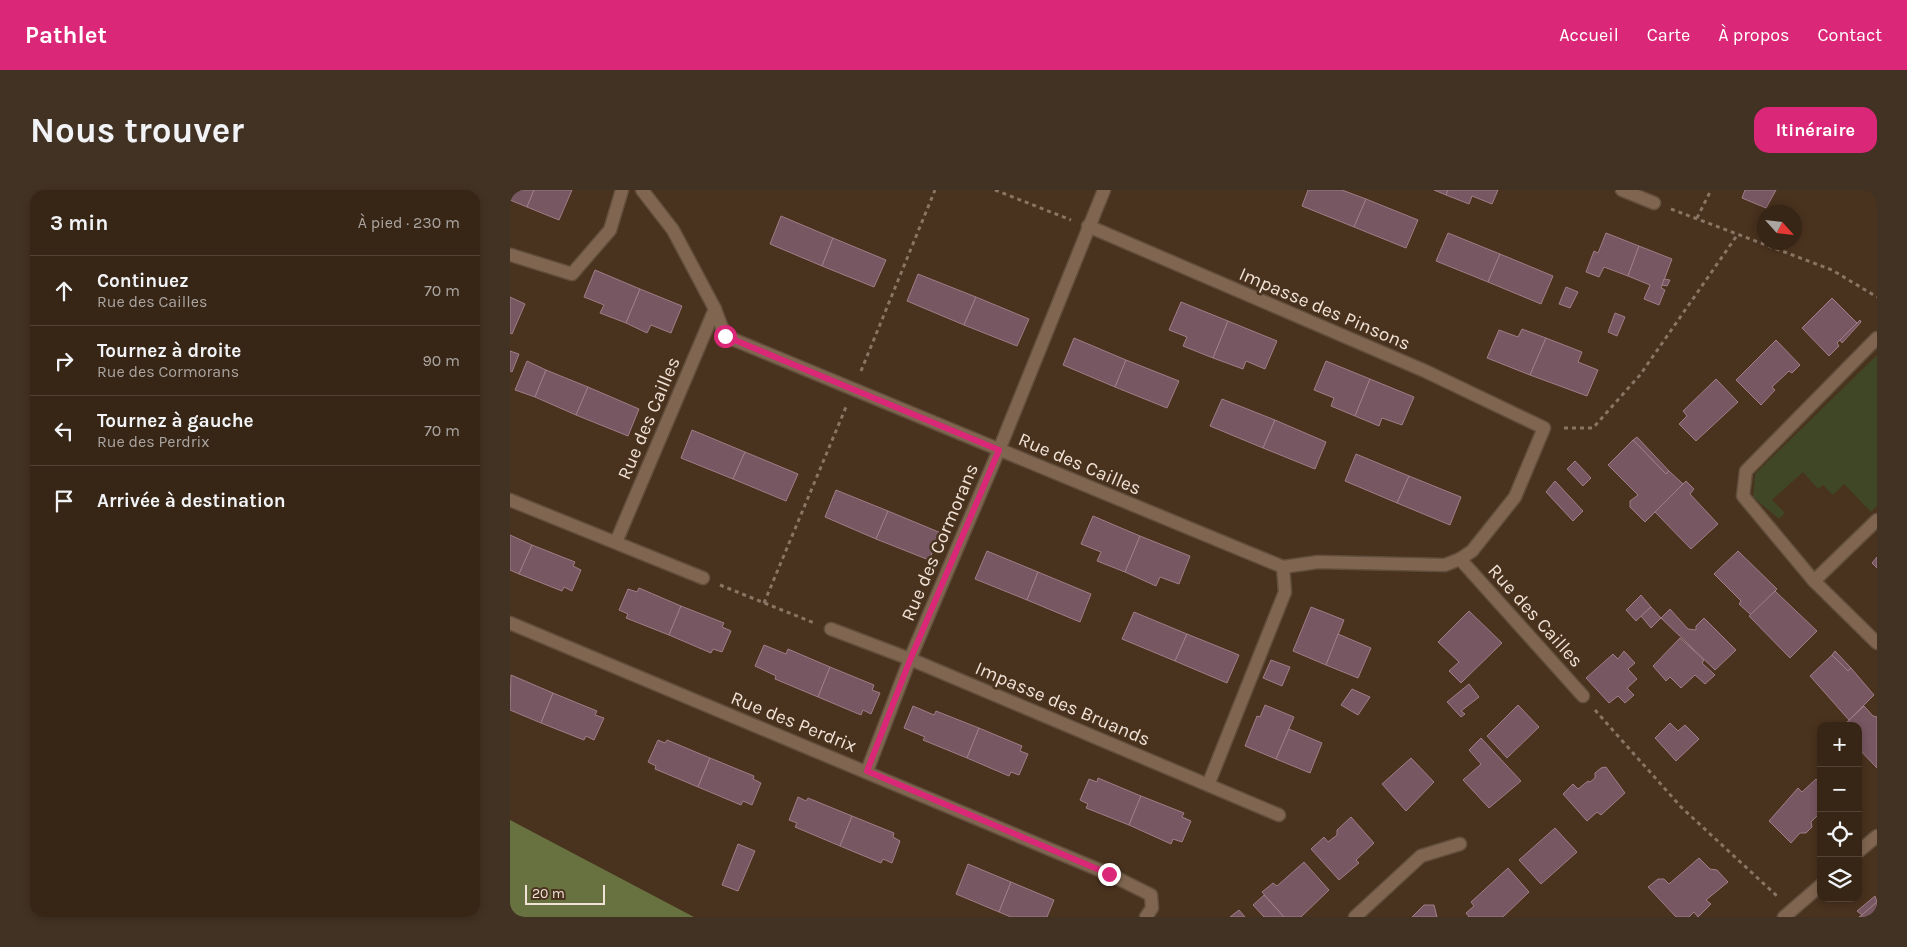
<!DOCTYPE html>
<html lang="fr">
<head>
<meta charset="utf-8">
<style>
  :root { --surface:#372616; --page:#423223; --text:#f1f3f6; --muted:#aaa5a1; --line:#514335; --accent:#db2777 }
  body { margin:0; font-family:Karla,sans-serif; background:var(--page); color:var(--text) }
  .controls { position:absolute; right:15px; bottom:15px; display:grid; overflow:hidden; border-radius:10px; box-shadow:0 2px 8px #0003 }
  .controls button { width:45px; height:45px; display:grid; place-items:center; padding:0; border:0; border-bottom:1px solid var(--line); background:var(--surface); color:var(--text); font:25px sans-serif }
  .compass { position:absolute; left:1247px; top:15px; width:45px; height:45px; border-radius:50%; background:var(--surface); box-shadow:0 2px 8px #0003; rotate:117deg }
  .scale { position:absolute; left:15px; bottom:12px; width:80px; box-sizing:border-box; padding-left:5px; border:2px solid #f1e2d6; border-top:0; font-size:14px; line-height:18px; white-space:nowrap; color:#f1e2d6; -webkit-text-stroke:4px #49321e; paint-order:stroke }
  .stop { position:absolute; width:15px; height:15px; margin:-11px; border:4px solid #db2777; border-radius:50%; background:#fff }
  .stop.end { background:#db2777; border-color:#fff; box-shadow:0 1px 5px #0008 }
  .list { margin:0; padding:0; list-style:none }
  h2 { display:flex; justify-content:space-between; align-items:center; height:65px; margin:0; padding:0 20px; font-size:21px }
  h2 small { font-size:16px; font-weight:400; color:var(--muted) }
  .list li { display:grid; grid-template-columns:32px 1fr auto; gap:15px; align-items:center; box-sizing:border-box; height:70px; padding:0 20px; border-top:1px solid var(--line) }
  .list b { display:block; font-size:19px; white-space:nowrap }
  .list p { margin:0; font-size:16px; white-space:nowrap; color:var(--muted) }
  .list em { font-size:16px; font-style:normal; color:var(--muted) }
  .icon { flex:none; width:28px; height:28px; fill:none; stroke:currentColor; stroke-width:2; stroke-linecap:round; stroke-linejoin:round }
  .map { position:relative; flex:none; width:1367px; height:727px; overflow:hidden; border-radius:15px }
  header { display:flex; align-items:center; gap:30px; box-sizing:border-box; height:70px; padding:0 25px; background:var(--accent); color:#fff }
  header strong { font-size:24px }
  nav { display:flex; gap:28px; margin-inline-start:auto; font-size:18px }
  .intro { display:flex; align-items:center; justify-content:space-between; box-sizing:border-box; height:120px; padding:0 30px }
  h1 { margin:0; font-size:35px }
  .button { padding:12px 22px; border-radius:15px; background:var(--accent); color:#fff; font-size:18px; font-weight:700 }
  main { display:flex; gap:30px; padding:0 30px }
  aside { flex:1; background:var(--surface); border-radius:15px; box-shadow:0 2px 8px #0003 }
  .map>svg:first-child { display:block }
  .green { fill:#404726 }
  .forest { fill:#687240 }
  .building { fill:#775761; stroke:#a07d88 }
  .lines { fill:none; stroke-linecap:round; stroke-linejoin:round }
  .minor-casing { stroke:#614e3c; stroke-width:15 }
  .path { stroke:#897564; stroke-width:3; stroke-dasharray:4 4; stroke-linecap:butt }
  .minor { stroke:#806651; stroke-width:12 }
  .route { stroke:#db2777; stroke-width:6 }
  .labels { text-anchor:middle; stroke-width:5; stroke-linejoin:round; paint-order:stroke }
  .street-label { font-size:19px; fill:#f1e2d6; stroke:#49321e }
</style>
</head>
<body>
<header>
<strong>Pathlet</strong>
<nav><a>Accueil</a><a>Carte</a><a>À propos</a><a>Contact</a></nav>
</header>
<div class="intro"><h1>Nous trouver</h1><a class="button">Itinéraire</a></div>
<main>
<aside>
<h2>3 min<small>À pied · 230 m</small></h2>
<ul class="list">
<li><svg class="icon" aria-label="ahead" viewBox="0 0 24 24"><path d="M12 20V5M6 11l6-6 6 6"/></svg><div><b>Continuez</b><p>Rue des Cailles</p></div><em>70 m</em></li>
<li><svg class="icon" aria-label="right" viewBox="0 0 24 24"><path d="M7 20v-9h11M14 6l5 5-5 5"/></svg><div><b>Tournez à droite</b><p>Rue des Cormorans</p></div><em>90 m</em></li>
<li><svg class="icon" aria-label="left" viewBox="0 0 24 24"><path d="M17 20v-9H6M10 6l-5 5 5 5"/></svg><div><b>Tournez à gauche</b><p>Rue des Perdrix</p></div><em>70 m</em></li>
<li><svg class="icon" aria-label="arrive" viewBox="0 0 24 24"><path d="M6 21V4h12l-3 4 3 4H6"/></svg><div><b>Arrivée à destination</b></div></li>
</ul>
</aside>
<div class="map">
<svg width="1367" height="727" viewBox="0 0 1367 727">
  <rect width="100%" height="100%" fill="#49321e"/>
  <path class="green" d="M 1367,165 L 1367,316 L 1361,322 L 1334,294 L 1323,305 L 1313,295 L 1308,299 L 1293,282 L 1262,310 L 1275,323 L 1269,329 L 1243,307 L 1245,284 Z"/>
  <path class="forest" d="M 0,630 L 184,727 L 0,727 Z"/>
  <g class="building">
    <path d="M 0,0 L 24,0 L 17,17 L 0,10 Z"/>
    <path d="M 24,0 L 62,0 L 49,30 L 17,17 Z"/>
    <path d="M 798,0 L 832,0 L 856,9 L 844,37 L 792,16 Z"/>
    <path d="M 924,0 L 938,0 L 936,5 Z"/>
    <path d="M 938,0 L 988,0 L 982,14 L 962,6 L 959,14 L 936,5 Z"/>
    <path d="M 1235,0 L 1266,0 L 1256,18 L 1232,8 Z"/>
    <path d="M 856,9 L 908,30 L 896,58 L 844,37 Z"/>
    <path d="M 271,26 L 323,48 L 312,76 L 260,54 Z"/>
    <path d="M 938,43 L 990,64 L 978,92 L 926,71 Z"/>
    <path d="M 1096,43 L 1129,56 L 1118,86 L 1094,77 L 1089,87 L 1076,82 L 1084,61 L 1088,63 Z"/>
    <path d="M 323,48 L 376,70 L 364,97 L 312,76 Z"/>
    <path d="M 1129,56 L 1162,69 L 1151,98 L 1155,100 L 1149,115 L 1134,109 L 1140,95 L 1118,86 Z"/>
    <path d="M 990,64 L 1043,86 L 1031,114 L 978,92 Z"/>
    <path d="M 85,80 L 130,99 L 116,133 L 90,123 L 94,115 L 74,107 Z"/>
    <path d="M 408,84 L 466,107 L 454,135 L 397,111 Z"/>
    <path d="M 1154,89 L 1160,90 L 1157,96 L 1152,95 Z"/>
    <path d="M 1056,97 L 1068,102 L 1060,118 L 1049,114 Z"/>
    <path d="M 130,99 L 172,116 L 161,143 L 141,135 L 137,143 L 116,133 Z"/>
    <path d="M 0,107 L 15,114 L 2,144 L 0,143 Z"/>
    <path d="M 466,107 L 519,129 L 507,156 L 454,135 Z"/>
    <path d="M 1322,108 L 1347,133 L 1327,153 L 1329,156 L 1319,166 L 1292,138 Z"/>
    <path d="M 671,112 L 718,131 L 703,168 L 673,156 L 677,147 L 659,140 Z"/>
    <path d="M 1105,123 L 1115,127 L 1107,146 L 1098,142 Z"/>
    <path d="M 1350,130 L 1351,132 L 1332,153 L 1330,150 Z"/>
    <path d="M 718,131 L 767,151 L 755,179 L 736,171 L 733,179 L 703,168 Z"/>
    <path d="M 1012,139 L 1036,148 L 1020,185 L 977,168 L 989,140 L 1008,147 Z"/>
    <path d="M 564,148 L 616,170 L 605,197 L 553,175 Z"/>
    <path d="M 1036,148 L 1072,162 L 1068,172 L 1088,180 L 1077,206 L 1020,185 Z"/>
    <path d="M 1266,150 L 1290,175 L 1282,183 L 1279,181 L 1262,197 L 1265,200 L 1251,215 L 1226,190 Z"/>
    <path d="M 0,161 L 9,164 L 2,182 L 0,181 Z"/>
    <path d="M 616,170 L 669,191 L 657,218 L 605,197 Z"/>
    <path d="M 17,171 L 36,180 L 25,207 L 5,200 Z"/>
    <path d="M 816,171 L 860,189 L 845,226 L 821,216 L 824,208 L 804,200 Z"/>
    <path d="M 36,180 L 78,197 L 66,225 L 25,207 Z"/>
    <path d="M 860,189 L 904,207 L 892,235 L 872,228 L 869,236 L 845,226 Z"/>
    <path d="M 1206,189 L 1228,212 L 1186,251 L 1169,234 L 1177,226 L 1173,221 Z"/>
    <path d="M 78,197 L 129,219 L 118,246 L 66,225 Z"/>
    <path d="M 712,209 L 765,230 L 753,258 L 700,236 Z"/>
    <path d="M 765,230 L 816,252 L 805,279 L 753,258 Z"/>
    <path d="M 182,240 L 235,262 L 223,289 L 171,268 Z"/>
    <path d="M 1127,247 L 1159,281 L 1156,284 L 1123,250 Z"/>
    <path d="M 1123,250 L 1156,284 L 1159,281 L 1173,294 L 1135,332 L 1120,317 L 1120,311 L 1128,305 L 1098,275 Z"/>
    <path d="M 235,262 L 288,284 L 276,311 L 223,289 Z"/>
    <path d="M 846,264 L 899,286 L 887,313 L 835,291 Z"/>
    <path d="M 1065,271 L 1081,288 L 1073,296 L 1057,279 Z"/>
    <path d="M 899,286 L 951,307 L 940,335 L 887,313 Z"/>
    <path d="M 1045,291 L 1073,321 L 1063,331 L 1036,302 Z"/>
    <path d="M 1176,291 L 1184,299 L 1180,304 L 1208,334 L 1181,359 L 1145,322 Z"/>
    <path d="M 326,300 L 378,321 L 366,349 L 315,327 Z"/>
    <path d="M 378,321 L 431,343 L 419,370 L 366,349 Z"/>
    <path d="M 583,326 L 630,346 L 615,382 L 587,371 L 591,362 L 571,354 Z"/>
    <path d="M 0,345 L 22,355 L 9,384 L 0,380 Z"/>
    <path d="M 630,346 L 680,366 L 669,394 L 650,387 L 646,396 L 615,382 Z"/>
    <path d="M 22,355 L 65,372 L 63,376 L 71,380 L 62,401 L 54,397 L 52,401 L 9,384 Z"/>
    <path d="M 477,361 L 528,382 L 517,410 L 465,389 Z"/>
    <path d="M 1228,361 L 1267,399 L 1241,425 L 1229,414 L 1231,411 L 1204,384 Z"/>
    <path d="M 1367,367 L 1367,378 L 1362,373 Z"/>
    <path d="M 528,382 L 581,404 L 570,432 L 517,410 Z"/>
    <path d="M 129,398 L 171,416 L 159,445 L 116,428 L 118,424 L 109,420 L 118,399 L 127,402 Z"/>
    <path d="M 1265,401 L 1307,441 L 1280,468 L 1239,426 Z"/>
    <path d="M 1131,405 L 1141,417 L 1126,431 L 1116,420 Z"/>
    <path d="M 171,416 L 214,433 L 212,437 L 221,441 L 212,462 L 203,459 L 201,463 L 159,445 Z"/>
    <path d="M 801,417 L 834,430 L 816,475 L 783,461 Z"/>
    <path d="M 1141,417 L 1151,428 L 1141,438 L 1131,426 Z"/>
    <path d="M 1160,419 L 1178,439 L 1186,440 L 1186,436 L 1194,428 L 1226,460 L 1205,480 L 1151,428 Z"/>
    <path d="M 959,421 L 992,453 L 951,493 L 939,481 L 949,472 L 928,452 Z"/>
    <path d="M 624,422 L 677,444 L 665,471 L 612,449 Z"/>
    <path d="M 677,444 L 729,465 L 717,493 L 665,471 Z"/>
    <path d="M 828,444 L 861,458 L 848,488 L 816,475 Z"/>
    <path d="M 1170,448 L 1194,470 L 1192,473 L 1205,485 L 1195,494 L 1185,485 L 1171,498 L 1160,487 L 1156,491 L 1143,476 Z"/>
    <path d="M 254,455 L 276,464 L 278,459 L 320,477 L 308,507 L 265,489 L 266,486 L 245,476 Z"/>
    <path d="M 1114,461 L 1125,473 L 1118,479 L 1127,489 L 1117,498 L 1124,505 L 1115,513 L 1108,506 L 1099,513 L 1076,488 L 1103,464 L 1108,469 Z"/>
    <path d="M 1325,461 L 1341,478 L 1338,481 L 1322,465 Z"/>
    <path d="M 1322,465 L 1338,481 L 1341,478 L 1364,505 L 1339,530 L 1300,486 Z"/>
    <path d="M 761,470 L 780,477 L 772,496 L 753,488 Z"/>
    <path d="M 320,477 L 364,495 L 362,500 L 370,503 L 361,524 L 353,520 L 351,525 L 308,507 Z"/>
    <path d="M 1,485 L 43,503 L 31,533 L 0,520 Z"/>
    <path d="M 959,494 L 969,507 L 951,521 L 955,524 L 951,527 L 937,512 Z"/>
    <path d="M 842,499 L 860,507 L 848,525 L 831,515 Z"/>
    <path d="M 43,503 L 87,521 L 85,525 L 94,528 L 84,550 L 76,546 L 74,550 L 31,533 Z"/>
    <path d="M 755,515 L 784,527 L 766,569 L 735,556 L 747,526 L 750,527 Z"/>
    <path d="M 1008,515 L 1029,537 L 997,568 L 977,546 Z"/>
    <path d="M 403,516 L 424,525 L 426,521 L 469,538 L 457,568 L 413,550 L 415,547 L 394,538 Z"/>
    <path d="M 1354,516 L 1363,526 L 1367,527 L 1367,578 L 1348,558 L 1348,536 L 1333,536 Z"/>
    <path d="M 1160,533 L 1168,541 L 1175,535 L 1189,549 L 1166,571 L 1145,548 Z"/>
    <path d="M 469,538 L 512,556 L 510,561 L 518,564 L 509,585 L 501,582 L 499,586 L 457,568 Z"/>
    <path d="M 779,539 L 812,553 L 800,583 L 766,569 Z"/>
    <path d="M 971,548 L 1011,591 L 979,618 L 953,590 L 971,574 L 959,560 Z"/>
    <path d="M 148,550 L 155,553 L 157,550 L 200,568 L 188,597 L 145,579 L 146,576 L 138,572 Z"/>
    <path d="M 200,568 L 244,586 L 243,589 L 251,593 L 242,615 L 233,611 L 231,615 L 188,597 Z"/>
    <path d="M 901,568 L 924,592 L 896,621 L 872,594 Z"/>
    <path d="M 1096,577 L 1115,603 L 1091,625 L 1087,622 L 1077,631 L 1053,604 L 1063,594 L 1068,599 L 1078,591 L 1080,592 L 1085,588 L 1085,583 L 1091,578 Z"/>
    <path d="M 588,588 L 631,606 L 619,635 L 576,618 L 578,614 L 570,610 L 579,589 L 587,592 Z"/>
    <path d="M 1306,589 L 1311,594 L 1311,622 L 1301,632 L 1302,637 L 1296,643 L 1290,643 L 1281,653 L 1259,631 L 1288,598 L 1292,602 Z"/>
    <path d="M 631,606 L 674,623 L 672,627 L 681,631 L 672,652 L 663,649 L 661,654 L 619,635 Z"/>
    <path d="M 288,607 L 296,611 L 298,608 L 342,626 L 330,656 L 285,637 L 287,633 L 279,630 Z"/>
    <path d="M 342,626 L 384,643 L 383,647 L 390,651 L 382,673 L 373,669 L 371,673 L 330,656 Z"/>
    <path d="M 841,627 L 864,653 L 846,670 L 849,673 L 829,690 L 801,659 L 814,647 L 818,652 L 827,645 L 827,640 Z"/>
    <path d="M 1045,638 L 1067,662 L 1031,694 L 1009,670 Z"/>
    <path d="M 228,654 L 245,661 L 228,701 L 212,695 Z"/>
    <path d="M 1189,668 L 1200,679 L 1207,680 L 1218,692 L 1196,710 L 1201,714 L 1188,727 L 1184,722 L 1179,727 L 1166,727 L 1138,697 L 1148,689 L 1154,689 L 1159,694 Z"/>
    <path d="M 794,672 L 819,700 L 791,727 L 774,727 L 752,702 L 763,693 L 767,696 Z"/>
    <path d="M 458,674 L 501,692 L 489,722 L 446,704 Z"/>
    <path d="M 998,678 L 1019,702 L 993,727 L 959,727 L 956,723 L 964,716 L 961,712 Z"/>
    <path d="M 501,692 L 544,710 L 537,727 L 501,727 L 489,722 Z"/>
    <path d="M 754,705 L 774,727 L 754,727 L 743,715 Z"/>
    <path d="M 1365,706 L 1367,712 L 1352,725 L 1347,721 Z"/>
    <path d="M 1367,712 L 1367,727 L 1349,727 L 1352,725 Z"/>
    <path d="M 914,715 L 924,715 L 927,727 L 902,727 Z"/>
    <path d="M 729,720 L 735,727 L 720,727 Z"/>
  </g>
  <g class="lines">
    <defs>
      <g id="minor">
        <path d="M 1112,0 L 1144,13"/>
        <path d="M 1,65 L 62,84 L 100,40 L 112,0"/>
        <path d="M 205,119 L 215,146 L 773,377 L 808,372 L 935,375 L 950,369 L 962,361 L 1005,307 L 1034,238 L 915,181 L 578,36"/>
        <path d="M 1367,148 L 1236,281 L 1233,306 L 1304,391 L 1367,453"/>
        <path d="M 0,310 L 193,388"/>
        <path d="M 106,352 L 205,119 L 163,40 L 132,0"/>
        <path d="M 950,369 L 1073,506"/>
        <path d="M 1304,391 L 1367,330"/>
        <path d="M 0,433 L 599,684 L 641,705 L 642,718 L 636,727"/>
        <path d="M 321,439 L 400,469 L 769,625"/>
        <path d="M 357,581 L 400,469 L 489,260 L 594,0"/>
        <path d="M 698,595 L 775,402 L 773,377"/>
        <path d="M 1348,662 L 1367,646"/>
        <path d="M 845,727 L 911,666 L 950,654"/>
        <path d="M 1274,727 L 1311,695"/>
      </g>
    </defs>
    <use href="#minor" class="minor-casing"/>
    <g class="path">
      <path d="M 485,0 L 561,30"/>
      <path d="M 1161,19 L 1322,80 L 1367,107"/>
      <path d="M 1187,28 L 1201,0"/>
      <path d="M 351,181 L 425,0"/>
      <path d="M 1054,238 L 1083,238 L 1130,185 L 1228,44"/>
      <path d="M 210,395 L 304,433"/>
      <path d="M 254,413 L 336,217"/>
      <path d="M 1085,520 L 1171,617 L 1267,706"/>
    </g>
    <use href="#minor" class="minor"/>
  </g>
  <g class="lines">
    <path class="route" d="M 215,146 L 489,260 L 400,470 L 357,581 L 599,684"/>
  </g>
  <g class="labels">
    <g class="street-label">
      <text transform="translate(815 118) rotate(23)" y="7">Impasse des Pinsons</text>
      <text transform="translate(138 228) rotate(-67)" y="7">Rue des Cailles</text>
      <text transform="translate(570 273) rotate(23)" y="7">Rue des Cailles</text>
      <text transform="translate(429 352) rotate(-67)" y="7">Rue des Cormorans</text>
      <text transform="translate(1026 425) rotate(48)" y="7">Rue des Cailles</text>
      <text transform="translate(553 513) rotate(23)" y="7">Impasse des Bruands</text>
      <text transform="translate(284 531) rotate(22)" y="7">Rue des Perdrix</text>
    </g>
  </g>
</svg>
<div class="controls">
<button>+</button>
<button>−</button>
<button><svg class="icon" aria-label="locate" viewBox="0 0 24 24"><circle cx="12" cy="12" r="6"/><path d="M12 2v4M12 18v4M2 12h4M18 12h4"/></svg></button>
<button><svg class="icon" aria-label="layers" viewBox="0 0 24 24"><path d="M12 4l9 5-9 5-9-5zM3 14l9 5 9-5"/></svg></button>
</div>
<svg class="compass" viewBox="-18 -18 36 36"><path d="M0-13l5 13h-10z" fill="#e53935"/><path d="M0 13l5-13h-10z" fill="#aaa5a1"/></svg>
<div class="scale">20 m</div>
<div class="stop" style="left:215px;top:146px"></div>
<div class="stop end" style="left:599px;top:684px"></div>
</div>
</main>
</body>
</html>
